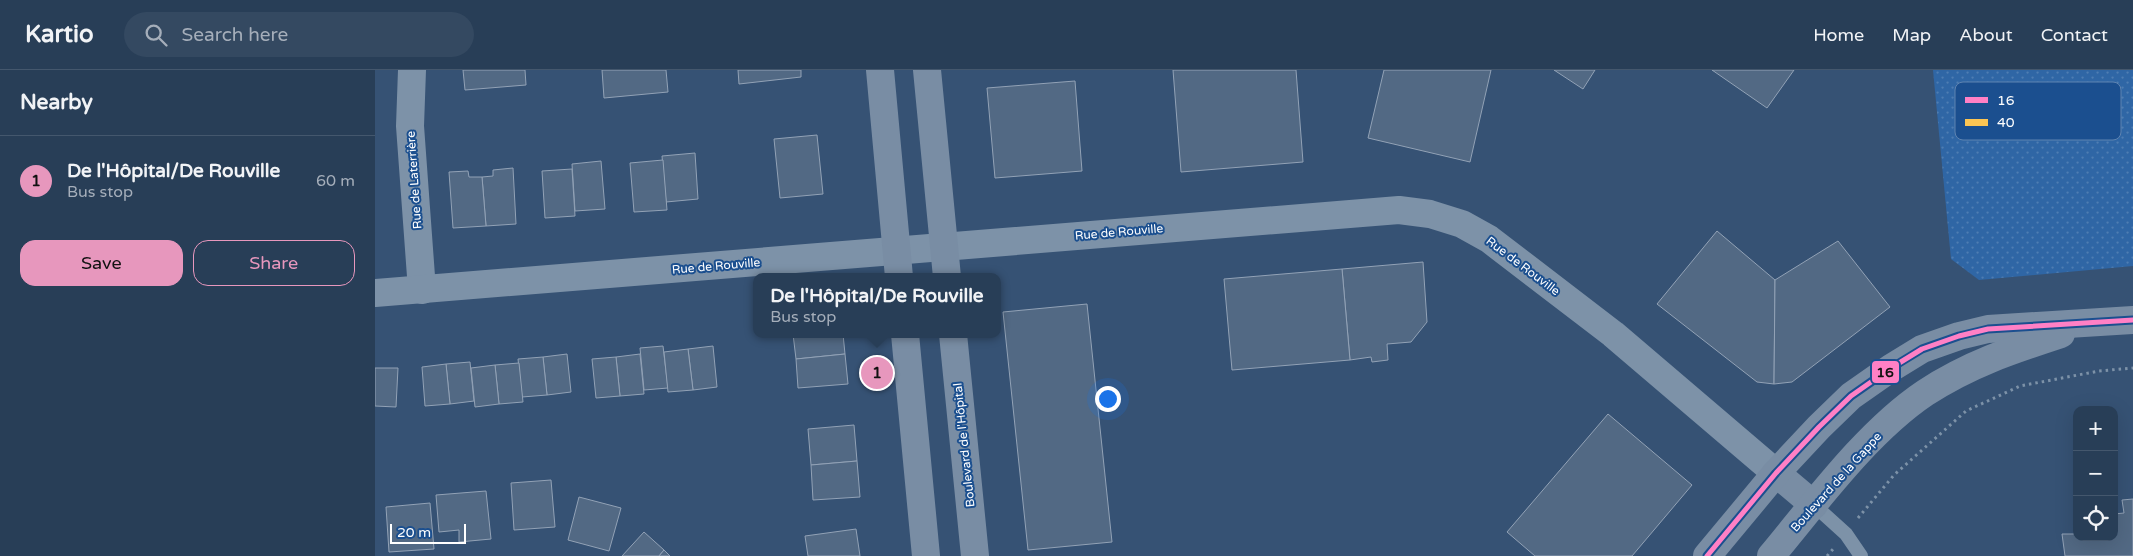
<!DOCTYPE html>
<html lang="en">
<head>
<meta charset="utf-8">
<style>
  :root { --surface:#283e57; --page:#344961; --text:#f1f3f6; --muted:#a5aeba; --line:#44576d; --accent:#e797bd }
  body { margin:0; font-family:"Varela Round",sans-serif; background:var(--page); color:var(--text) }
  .controls { position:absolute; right:15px; bottom:15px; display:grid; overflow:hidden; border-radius:10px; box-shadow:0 5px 20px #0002 }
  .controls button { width:45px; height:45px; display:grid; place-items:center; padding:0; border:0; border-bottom:1px solid var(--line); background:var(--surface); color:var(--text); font:25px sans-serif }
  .scale { position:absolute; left:15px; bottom:12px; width:76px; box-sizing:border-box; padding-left:5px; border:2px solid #fff; border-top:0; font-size:14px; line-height:18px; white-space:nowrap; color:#fff; -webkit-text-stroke:4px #1b4f8f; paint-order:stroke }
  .you { position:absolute; left:732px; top:328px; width:18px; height:18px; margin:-12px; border:4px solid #fff; border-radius:50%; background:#1a73e8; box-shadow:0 0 0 8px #1a73e833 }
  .badge { display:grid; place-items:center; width:32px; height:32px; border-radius:50%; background:var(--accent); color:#111; font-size:16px; font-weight:700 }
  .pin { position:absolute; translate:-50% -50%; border:2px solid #fff; box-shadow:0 1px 5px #0006 }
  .popup { position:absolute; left:378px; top:203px; width:248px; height:65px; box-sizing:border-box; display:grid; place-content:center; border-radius:10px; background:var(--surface); filter:drop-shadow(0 1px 4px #0005); font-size:16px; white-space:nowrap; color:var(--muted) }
  .popup b { font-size:19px; color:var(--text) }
  .popup::after { content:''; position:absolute; left:50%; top:100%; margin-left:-10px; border:10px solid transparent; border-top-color:var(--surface) }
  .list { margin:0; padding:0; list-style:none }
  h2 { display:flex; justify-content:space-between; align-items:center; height:65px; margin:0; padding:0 20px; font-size:21px }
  h2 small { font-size:16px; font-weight:400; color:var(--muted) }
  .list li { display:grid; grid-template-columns:32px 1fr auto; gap:15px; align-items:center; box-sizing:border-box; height:90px; padding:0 20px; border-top:1px solid var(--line) }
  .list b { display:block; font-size:19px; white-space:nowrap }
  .list p { margin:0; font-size:16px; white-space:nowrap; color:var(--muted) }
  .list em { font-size:16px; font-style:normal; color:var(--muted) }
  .actions { display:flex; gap:10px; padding:15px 20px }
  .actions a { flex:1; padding:11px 0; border:1px solid var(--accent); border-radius:15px; text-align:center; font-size:18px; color:var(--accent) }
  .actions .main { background:var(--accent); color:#111 }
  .icon { flex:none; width:28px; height:28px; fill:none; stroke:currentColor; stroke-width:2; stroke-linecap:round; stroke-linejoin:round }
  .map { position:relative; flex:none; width:1758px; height:486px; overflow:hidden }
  header { display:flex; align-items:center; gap:30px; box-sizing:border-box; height:70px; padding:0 25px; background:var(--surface); border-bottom:1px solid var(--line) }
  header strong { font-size:24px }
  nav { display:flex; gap:28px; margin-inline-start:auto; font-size:18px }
  .search { width:350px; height:45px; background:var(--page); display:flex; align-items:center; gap:12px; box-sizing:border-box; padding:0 18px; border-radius:28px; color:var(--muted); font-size:19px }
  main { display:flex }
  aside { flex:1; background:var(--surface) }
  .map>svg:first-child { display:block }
  .grass { fill:url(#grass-dots) }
  .building { fill:#526984; stroke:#92a2b6 }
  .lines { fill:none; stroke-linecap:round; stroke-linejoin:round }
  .path { stroke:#7d92a8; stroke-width:3; stroke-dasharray:2.5 4; stroke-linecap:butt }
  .lane { stroke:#7d92a8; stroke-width:14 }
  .street { stroke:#7d92a8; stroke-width:28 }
  .secondary { stroke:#798da4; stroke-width:28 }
  .bus-1-casing { stroke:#1b4f8f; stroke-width:9 }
  .bus-1 { stroke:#ff80c5; stroke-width:5 }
  .labels { text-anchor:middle; stroke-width:4; stroke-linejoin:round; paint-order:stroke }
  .street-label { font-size:12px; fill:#fff; stroke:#1b4f8f }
  .key { fill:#1b4f8f; stroke:#5f84b1; stroke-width:1 }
  .key-label { font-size:14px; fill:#fff }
  .line-badge { stroke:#1b4f8f; stroke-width:2 }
  .pale-badge-label { font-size:14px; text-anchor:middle; font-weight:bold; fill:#111 }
</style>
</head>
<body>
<header>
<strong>Kartio</strong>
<div class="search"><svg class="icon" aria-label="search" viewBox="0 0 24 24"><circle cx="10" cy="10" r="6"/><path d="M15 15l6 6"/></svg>Search here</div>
<nav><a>Home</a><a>Map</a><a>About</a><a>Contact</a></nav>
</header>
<main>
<aside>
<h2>Nearby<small></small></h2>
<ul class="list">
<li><span class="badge">1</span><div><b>De l'Hôpital/De Rouville</b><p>Bus stop</p></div><em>60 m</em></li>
</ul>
<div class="actions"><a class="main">Save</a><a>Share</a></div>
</aside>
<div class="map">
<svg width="1758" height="486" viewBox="0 0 1758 486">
  <defs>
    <pattern id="grass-dots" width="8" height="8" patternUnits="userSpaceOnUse" patternTransform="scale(1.25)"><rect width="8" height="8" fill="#2f66a5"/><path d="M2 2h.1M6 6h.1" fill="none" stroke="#4e7db2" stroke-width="1.8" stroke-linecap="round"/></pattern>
  </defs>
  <rect width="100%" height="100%" fill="#365274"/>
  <path class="grass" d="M 1558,0 L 1758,0 L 1758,196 L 1604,210 L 1576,189 Z"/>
  <g class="building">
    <path d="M 88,0 L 150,0 L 151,15 L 90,20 Z"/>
    <path d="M 227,0 L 291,0 L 293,22 L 229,28 Z"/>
    <path d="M 363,0 L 426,0 L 426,7 L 364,14 Z"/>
    <path d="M 798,0 L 921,0 L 928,92 L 806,102 Z"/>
    <path d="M 1009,0 L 1116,0 L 1095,92 L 993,68 Z"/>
    <path d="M 1179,0 L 1220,0 L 1208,19 Z"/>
    <path d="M 1337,0 L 1419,0 L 1392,38 Z"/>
    <path d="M 700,11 L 707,101 L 620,108 L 612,18 Z"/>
    <path d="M 442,65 L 448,124 L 405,128 L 399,69 Z"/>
    <path d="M 320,83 L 323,129 L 291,132 L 287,86 Z"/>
    <path d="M 288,90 L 292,140 L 259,142 L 255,93 Z"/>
    <path d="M 226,91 L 230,139 L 200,141 L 197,94 Z"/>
    <path d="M 138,98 L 141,154 L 111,156 L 107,107 L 118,106 L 118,100 Z"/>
    <path d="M 197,99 L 200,146 L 170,148 L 167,101 Z"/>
    <path d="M 93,101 L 94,107 L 107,107 L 111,156 L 78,158 L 74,102 Z"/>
    <path d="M 1342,161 L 1400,210 L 1399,314 L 1382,312 L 1282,234 Z"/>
    <path d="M 1463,171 L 1515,237 L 1417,312 L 1399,314 L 1400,210 Z"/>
    <path d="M 1048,192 L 1052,252 L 1036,272 L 1012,274 L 1013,290 L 997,292 L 996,287 L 975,290 L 967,199 Z"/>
    <path d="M 967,199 L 975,290 L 857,300 L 849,209 Z"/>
    <path d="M 712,234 L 737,472 L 653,480 L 628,242 Z"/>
    <path d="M 418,264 L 468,264 L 470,284 L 421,289 Z"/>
    <path d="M 288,276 L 293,318 L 269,320 L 265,278 Z"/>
    <path d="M 338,276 L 342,317 L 318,320 L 313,279 Z"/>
    <path d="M 313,279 L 318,320 L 293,322 L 289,282 Z"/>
    <path d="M 192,284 L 196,322 L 172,325 L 168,287 Z"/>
    <path d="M 265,284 L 269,324 L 245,326 L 241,287 Z"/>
    <path d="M 470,284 L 473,314 L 423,318 L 421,289 Z"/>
    <path d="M 168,287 L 172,325 L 147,327 L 143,289 Z"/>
    <path d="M 241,287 L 245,326 L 221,328 L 217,289 Z"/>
    <path d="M 95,292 L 99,331 L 75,334 L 71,294 Z"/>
    <path d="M 144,293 L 148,332 L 124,334 L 120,295 Z"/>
    <path d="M 71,294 L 75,334 L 50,336 L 47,297 Z"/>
    <path d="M 120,295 L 124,334 L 100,337 L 96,298 Z"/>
    <path d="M 0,298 L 23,298 L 21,337 L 0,336 Z"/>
    <path d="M 1233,344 L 1317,415 L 1257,486 L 1160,486 L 1132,462 Z"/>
    <path d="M 479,355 L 482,391 L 436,395 L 433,359 Z"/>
    <path d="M 482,391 L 485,427 L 438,430 L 436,395 Z"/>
    <path d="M 176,410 L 180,457 L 139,460 L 136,413 Z"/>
    <path d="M 111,421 L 116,469 L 84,472 L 84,460 L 64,462 L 61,425 Z"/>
    <path d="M 204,427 L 246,438 L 234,481 L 193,470 Z"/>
    <path d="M 1758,429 L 1758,486 L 1690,486 L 1687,464 L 1702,464 L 1702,467 L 1739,467 L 1739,444 L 1749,443 L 1747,430 Z"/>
    <path d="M 55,433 L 59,479 L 14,482 L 11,437 Z"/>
    <path d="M 481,459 L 485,486 L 433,486 L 430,466 Z"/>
    <path d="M 269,462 L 289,480 L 284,486 L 247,486 Z"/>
    <path d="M 289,480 L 295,486 L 284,486 Z"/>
  </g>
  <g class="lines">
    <g class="path">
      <path d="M 1483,448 L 1519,405 L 1591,341 L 1645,316 L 1724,301 L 1758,298"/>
      <path d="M 1452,486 L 1459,478"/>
    </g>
    <path class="lane" d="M 1439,435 L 1471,464 L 1486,486"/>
    <g class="street">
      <path d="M 37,0 L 35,56 L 47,220"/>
      <path d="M 0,223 L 1024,140 L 1055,144 L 1087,154 L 1114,169 L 1238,264 L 1401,403"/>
    </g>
    <g class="secondary">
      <path d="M 505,0 L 524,207"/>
      <path d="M 552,0 L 572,207"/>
      <path d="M 530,264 L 551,486"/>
      <path d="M 578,264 L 600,486"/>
      <path d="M 1401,403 L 1439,435"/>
      <path d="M 1332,486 L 1401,403 L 1444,357 L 1476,326 L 1516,298 L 1547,279 L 1584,266 L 1613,259 L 1758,250"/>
      <path d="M 1396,486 C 1441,432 1492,362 1550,323 C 1594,294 1637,280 1686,264"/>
    </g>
    <defs>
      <path id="bus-1" d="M 1332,486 L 1401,403 L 1444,357 L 1476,326 L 1516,298 L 1547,279 L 1584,266 L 1613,259 L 1758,250"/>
    </defs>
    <use href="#bus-1" class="bus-1-casing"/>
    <use href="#bus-1" class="bus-1"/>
  </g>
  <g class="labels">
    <g class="street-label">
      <text transform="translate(39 110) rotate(-94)" y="4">Rue de Laterrière</text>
      <text transform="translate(744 162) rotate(-5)" y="4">Rue de Rouville</text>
      <text transform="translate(341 196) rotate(-5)" y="4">Rue de Rouville</text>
      <text transform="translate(1148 196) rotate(37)" y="4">Rue de Rouville</text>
      <text transform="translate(589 375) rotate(-96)" y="4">Boulevard de l'Hôpital</text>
      <text transform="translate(1461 412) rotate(-48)" y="4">Boulevard de la Gappe</text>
    </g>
  </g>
  <rect x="1580" y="12" width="166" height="58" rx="8" class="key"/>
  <rect x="1590" y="27" width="23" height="6" fill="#ff80c5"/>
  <rect x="1590" y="49" width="23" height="7" fill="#fcc553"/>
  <g class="key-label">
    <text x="1622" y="35">16</text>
    <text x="1622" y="57">40</text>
  </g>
  <rect class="line-badge" x="1496" y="290" width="29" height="24" rx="5" fill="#ff80c5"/>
  <g class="pale-badge-label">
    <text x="1510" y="307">16</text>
  </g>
</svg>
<div class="controls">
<button>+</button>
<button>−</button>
<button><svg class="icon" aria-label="locate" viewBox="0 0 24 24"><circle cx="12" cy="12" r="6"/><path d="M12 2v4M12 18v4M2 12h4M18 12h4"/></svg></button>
</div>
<div class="scale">20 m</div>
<div class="you"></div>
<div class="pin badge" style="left:502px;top:303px">1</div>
<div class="popup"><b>De l'Hôpital/De Rouville</b>Bus stop</div>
</div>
</main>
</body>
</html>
